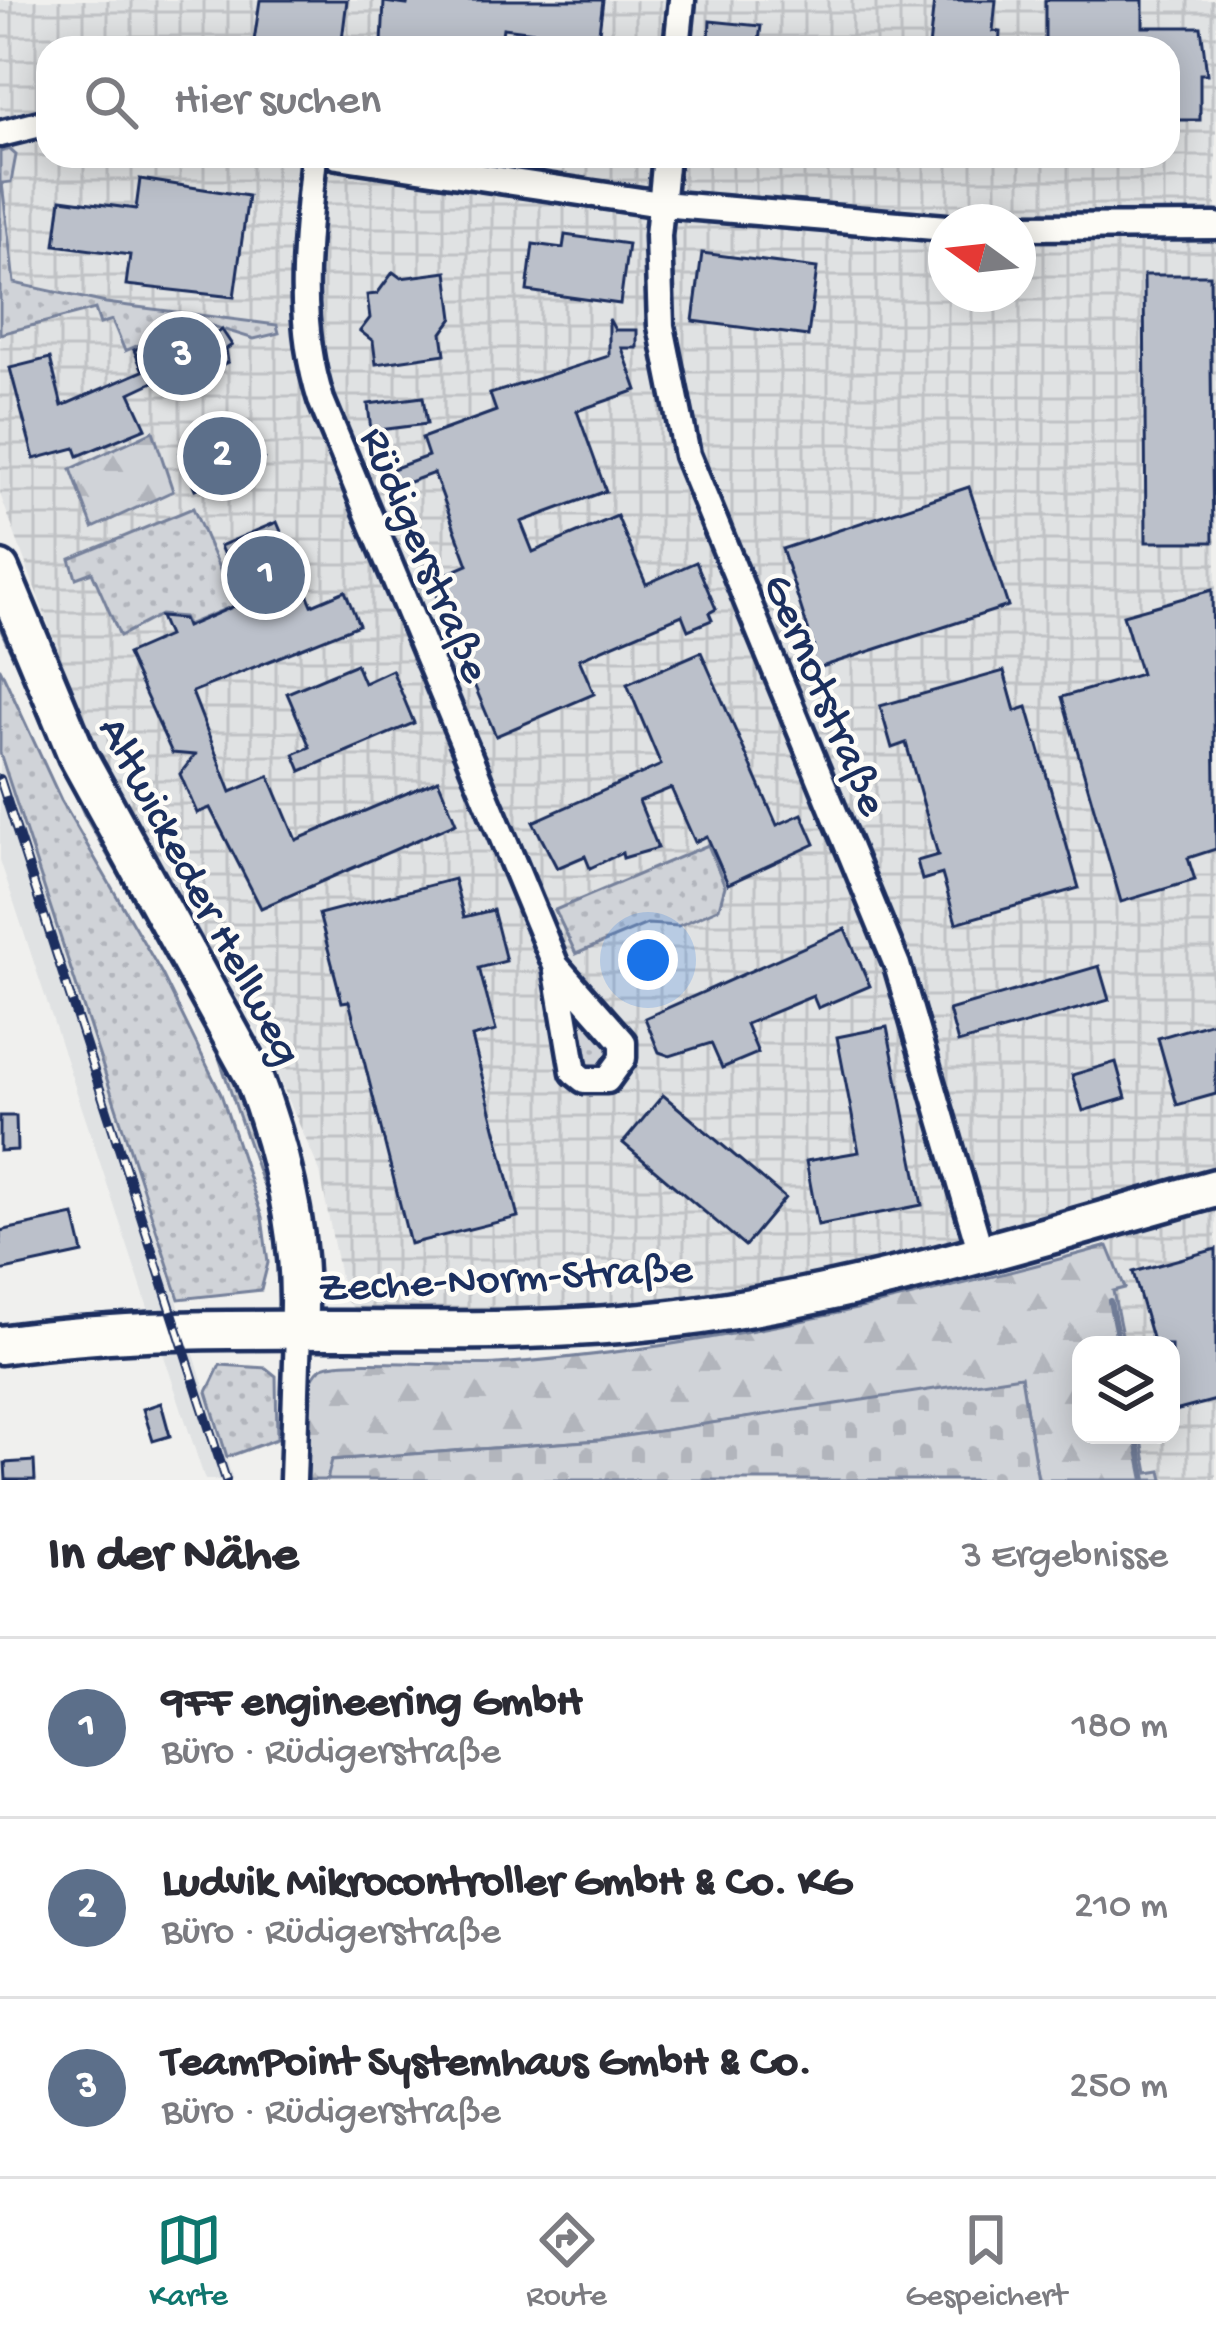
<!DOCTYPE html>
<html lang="de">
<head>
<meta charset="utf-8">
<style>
  :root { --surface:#fff; --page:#f7f7f7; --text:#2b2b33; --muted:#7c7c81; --line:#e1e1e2; --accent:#0f766e }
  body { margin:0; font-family:"Gochi Hand",sans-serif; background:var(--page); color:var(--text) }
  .controls { position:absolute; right:36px; bottom:36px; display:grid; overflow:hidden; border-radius:24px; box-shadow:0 6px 30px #0003 }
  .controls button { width:108px; height:108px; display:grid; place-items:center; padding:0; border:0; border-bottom:3px solid var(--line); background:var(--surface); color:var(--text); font:60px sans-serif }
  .compass { position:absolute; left:928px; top:204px; width:108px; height:108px; border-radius:50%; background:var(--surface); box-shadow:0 6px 30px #0003; rotate:285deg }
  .you { position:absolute; left:648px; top:960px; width:42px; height:42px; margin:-30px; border:9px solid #fff; border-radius:50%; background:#1a73e8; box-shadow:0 0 0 18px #1a73e833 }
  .badge { display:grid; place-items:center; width:78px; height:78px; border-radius:50%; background:var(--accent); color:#fff; font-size:39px; font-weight:700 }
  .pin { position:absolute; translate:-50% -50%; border:6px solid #fff; box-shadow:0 3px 12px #0006 }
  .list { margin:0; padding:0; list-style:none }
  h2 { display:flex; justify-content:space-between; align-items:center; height:156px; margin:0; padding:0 48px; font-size:51px }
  h2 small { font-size:39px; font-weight:400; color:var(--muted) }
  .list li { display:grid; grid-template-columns:78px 1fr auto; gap:36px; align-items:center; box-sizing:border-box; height:180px; padding:0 48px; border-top:3px solid var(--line) }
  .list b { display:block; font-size:45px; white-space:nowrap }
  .list p { margin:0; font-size:39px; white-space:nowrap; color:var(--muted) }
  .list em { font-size:39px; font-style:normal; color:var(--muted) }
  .icon { flex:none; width:66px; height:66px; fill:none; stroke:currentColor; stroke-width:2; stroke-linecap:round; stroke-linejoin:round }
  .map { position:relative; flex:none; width:1216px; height:1480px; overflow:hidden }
  .search { position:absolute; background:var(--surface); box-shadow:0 6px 30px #0003; left:36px; right:36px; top:36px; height:132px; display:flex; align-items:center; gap:30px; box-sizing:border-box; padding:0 42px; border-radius:36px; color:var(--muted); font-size:45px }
  .sheet { height:696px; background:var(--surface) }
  nav { display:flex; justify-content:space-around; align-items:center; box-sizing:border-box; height:168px; border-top:3px solid var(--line); background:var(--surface); font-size:33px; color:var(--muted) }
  nav a { display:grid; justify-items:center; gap:6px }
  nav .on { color:var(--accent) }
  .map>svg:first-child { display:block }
  .built { fill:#e0e2e3 }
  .industrial { fill:url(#industrial-grid); fill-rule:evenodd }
  .grass { fill:url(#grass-dots); stroke:#76819b; stroke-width:3 }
  .forest { fill:url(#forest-firs); stroke:#76819b; stroke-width:3 }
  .cemetery { fill:url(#cemetery-stones); stroke:#76819b; stroke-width:3 }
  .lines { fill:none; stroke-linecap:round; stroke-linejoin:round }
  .stream { stroke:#6f7b97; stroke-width:6 }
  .building { fill:#bbc0ca; stroke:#1b2f5e; stroke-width:3 }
  .street-casing { stroke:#1b2f5e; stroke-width:33 }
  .secondary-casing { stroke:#1b2f5e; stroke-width:45 }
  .street { stroke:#fdfcf7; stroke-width:24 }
  .secondary { stroke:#fdfcf7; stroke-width:36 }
  .rail-casing { stroke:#1b2f5e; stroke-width:10 }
  .rail { stroke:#fdfcf7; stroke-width:6; stroke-dasharray:18; stroke-linecap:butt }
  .labels { text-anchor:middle; stroke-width:9; stroke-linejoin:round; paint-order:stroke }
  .street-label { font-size:45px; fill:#1b2f5e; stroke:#fdfcf7 }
</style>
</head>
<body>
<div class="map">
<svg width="1216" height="1480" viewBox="0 0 1216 1480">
  <defs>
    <pattern id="industrial-grid" width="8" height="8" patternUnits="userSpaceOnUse" patternTransform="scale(3)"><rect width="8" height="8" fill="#e0e2e3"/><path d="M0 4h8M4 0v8" fill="none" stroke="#c0c2c5"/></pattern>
    <pattern id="grass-dots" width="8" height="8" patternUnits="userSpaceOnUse" patternTransform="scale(3)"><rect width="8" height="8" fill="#d0d3d8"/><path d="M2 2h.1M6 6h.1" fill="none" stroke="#b2b5bc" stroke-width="1.8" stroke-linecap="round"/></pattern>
    <pattern id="forest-firs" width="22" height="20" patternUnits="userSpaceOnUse" patternTransform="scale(3)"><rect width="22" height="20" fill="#d0d3d8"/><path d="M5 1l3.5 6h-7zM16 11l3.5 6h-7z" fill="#b2b5bc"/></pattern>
    <pattern id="cemetery-stones" width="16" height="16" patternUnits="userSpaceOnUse" patternTransform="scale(3)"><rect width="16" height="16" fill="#d0d3d8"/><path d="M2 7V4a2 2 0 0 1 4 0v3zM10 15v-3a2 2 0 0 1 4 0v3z" fill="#b2b5bc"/></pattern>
  </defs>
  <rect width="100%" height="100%" fill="#f0f0ee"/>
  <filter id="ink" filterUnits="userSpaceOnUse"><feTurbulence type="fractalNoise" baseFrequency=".00833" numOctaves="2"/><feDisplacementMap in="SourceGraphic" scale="24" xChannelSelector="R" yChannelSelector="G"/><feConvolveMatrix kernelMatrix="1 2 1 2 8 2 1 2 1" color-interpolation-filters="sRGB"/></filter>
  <g filter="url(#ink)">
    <path class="built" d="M 0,753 L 79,985 L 233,1480 L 205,1480 L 0,860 Z"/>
    <path class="industrial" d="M 0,0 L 1216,0 L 1216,1480 L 1163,1480 L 1161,1471 L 1148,1473 L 1141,1435 L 1171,1435 L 1171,1345 L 1124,1345 L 1113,1291 L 1125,1288 L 1108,1246 L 1108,1202 L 780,1283 L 670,1302 L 380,1311 L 354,1309 L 344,1298 L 320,1172 L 264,1044 L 95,750 L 0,494 ZM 48,48 L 1168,48 L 1168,156 L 48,156 ZM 946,222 L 1018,222 L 1018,294 L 946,294 Z"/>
    <g class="grass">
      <path d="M 9,149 L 16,155 L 11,182 L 2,183 L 14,283 L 106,303 L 277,325 L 279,333 L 254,339 L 196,321 L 125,351 L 112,320 L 100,324 L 95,309 L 0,334 L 0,152 Z"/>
      <path d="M 193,508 L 260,663 L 253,667 L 228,608 L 187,625 L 183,617 L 160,615 L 120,636 L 92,572 L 76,578 L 70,559 Z"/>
      <path d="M 0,607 L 239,1080 L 274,1195 L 268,1195 L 260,1177 L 213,1040 L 85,816 L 0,628 Z"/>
      <path d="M 0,668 L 61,800 L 162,974 L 221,1094 L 262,1217 L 268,1263 L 261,1290 L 179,1299 L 0,753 Z"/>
      <path d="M 708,845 L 725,886 L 719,908 L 678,926 L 647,924 L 576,954 L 555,910 Z"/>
      <path d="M 579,1016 L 609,1043 L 608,1067 L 585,1067 Z"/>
      <path d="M 220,1365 L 266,1368 L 276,1376 L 277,1439 L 227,1457 L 207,1392 Z"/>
    </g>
    <g class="forest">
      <path d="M 153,431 L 173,491 L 93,528 L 71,469 Z"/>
      <path d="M 1108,1246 L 1125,1288 L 1113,1291 L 1124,1345 L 1081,1345 L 1081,1435 L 1141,1435 L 1148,1473 L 1161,1471 L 1163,1480 L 1038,1480 L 1021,1377 L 600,1440 L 333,1460 L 327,1480 L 302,1480 C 303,1454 299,1379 323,1367 C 343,1357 464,1367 497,1364 C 707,1349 905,1301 1108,1246 Z"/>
    </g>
    <path class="cemetery" d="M 1021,1376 L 1038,1480 L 327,1480 L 332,1460 L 600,1440 Z"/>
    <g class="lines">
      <g class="stream">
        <path d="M 1110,1301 L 1119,1345"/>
        <path d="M 1136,1435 L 1145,1480"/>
      </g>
    </g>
    <g class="building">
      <path d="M 260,0 L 347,0 L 341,48 L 253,48 Z"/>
      <path d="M 408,0 L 603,0 L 598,40 L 503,28 L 500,48 L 382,43 L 384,2 L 407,5 Z"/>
      <path d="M 934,0 L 996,0 L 993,31 L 1000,32 L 999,48 L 929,48 Z"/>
      <path d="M 1045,0 L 1143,0 L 1143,27 L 1201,27 L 1207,74 L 1200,74 L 1200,120 L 1168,120 L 1168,48 L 1045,48 Z"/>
      <path d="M 710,21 L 761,26 L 758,48 L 715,48 L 716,41 L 709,40 Z"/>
      <path d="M 140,179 L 248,196 L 234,297 L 126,285 L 130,255 L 55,245 L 61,199 L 136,209 Z"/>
      <path d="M 565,235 L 628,244 L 620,304 L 527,291 L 533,244 L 563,248 Z"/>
      <path d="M 702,253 L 817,268 L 808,336 L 693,321 Z"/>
      <path d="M 393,272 L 401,278 L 447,272 L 453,318 L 442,333 L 445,354 L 376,364 L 373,341 L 360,331 L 370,318 L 367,295 L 377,294 Z"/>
      <path d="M 1144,275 L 1210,275 L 1213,542 L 1146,542 Z"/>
      <path d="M 609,319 L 615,330 L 637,330 L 637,348 L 622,348 L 637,390 L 577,411 L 606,491 L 521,522 L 533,552 L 617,516 L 646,584 L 696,562 L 716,609 L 709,613 L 712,620 L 688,630 L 682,615 L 579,659 L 594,694 L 496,736 L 430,581 L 468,565 L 434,473 L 393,488 L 387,471 L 428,456 L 422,438 L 496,411 L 490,394 L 609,356 Z"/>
      <path d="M 194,324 L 201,339 L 222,330 L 232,345 L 226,349 L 228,362 L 169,391 L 164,377 L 130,393 L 146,428 L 78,456 L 75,448 L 34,459 L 10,368 L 50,358 L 62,406 L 143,371 L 134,350 Z"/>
      <path d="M 423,397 L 427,424 L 371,431 L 368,404 Z"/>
      <path d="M 249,424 L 264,459 L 195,489 L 180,453 Z"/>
      <path d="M 969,487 L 1008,606 L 812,670 L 807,653 L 815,651 L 782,549 Z"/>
      <path d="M 277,522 L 312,605 L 345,591 L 359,625 L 192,692 L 231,792 L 269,776 L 296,840 L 438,780 L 456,823 L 261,908 L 210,808 L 197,813 L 180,774 L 195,755 L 172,753 L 127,654 L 168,636 L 160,617 L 183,619 L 186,627 L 244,602 L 220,546 Z"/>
      <path d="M 1212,590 L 1216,849 L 1188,858 L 1195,880 L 1121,902 L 1062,697 L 1141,674 L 1123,615 Z"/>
      <path d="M 701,652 L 777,825 L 802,814 L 815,844 L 728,884 L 707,836 L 695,842 L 671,788 L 639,801 L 658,848 L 623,858 L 622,853 L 590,868 L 585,856 L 557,868 L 533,822 L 661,765 L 627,684 Z"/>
      <path d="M 356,664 L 364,683 L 392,670 L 414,723 L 301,771 L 294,754 L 310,747 L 287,693 Z"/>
      <path d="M 1004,671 L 1015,711 L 1027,707 L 1079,888 L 956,923 L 942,874 L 922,880 L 917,861 L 938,855 L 906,743 L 892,748 L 880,706 Z"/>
      <path d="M 454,879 L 464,917 L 493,910 L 506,961 L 479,968 L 496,1031 L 472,1037 L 518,1217 L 410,1244 L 349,1001 L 342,1002 L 319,914 Z"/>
      <path d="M 845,929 L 870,986 L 818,1008 L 813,996 L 746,1024 L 758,1053 L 722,1068 L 711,1043 L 670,1056 L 659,1052 L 645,1018 Z"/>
      <path d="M 1099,966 L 1109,1000 L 958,1043 L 949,1010 Z"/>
      <path d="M 1216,1021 L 1216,1094 L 1177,1105 L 1158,1038 Z"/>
      <path d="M 887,1027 L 922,1205 L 818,1225 L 806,1161 L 859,1152 L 837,1037 Z"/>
      <path d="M 1116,1062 L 1126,1098 L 1083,1111 L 1072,1075 Z"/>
      <path d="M 663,1095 L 785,1198 L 745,1246 L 623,1143 Z"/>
      <path d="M 0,1116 L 16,1116 L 17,1150 L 0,1151 Z"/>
      <path d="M 74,1215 L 83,1253 L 0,1271 L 0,1231 Z"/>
      <path d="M 1216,1249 L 1216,1400 L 1171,1412 L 1171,1345 L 1154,1345 L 1133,1272 Z"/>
      <path d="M 161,1403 L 170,1436 L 153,1441 L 143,1409 Z"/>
      <path d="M 34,1461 L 35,1480 L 6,1480 L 5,1463 Z"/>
    </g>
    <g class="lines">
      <defs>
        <g id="street">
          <path d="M 677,48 L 682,0"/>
          <path d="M 0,134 L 48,122"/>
          <path d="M 314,156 C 306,239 295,319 321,400 L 556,966 L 574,1072 L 584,1080 L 607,1080 L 623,1058 L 623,1042 L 556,966"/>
          <path d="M 338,156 L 661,204 L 946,228"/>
          <path d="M 666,156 L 658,236 L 661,326 L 687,455 L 897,965 L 981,1253"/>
          <path d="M 1018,227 L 1216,226"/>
          <path d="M 293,1480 L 298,1332"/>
        </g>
        <g id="secondary">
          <path d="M 0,570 L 77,755 L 253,1075 C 284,1157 304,1244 298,1332"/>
          <path d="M 0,1345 C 225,1313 453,1346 679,1318 C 861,1295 1039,1237 1216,1188"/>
        </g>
      </defs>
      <use href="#street" class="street-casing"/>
      <use href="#secondary" class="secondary-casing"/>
      <use href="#street" class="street"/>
      <use href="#secondary" class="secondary"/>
      <defs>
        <path id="rail" d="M 0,779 L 226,1480"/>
      </defs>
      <use href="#rail" class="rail-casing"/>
      <use href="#rail" class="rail"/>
    </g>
  </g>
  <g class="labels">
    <g class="street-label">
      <text transform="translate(429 553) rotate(67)" y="16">Rüdigerstraße</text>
      <text transform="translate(829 693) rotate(67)" y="16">Gernotstraße</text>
      <text transform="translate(204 889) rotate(62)" y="16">Altwickeder Hellweg</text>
      <text transform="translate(505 1274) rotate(-3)" y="16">Zeche-Norm-Straße</text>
    </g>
  </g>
</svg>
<div class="controls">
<button><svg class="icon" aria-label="layers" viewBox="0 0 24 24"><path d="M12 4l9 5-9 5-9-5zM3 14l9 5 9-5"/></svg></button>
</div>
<svg class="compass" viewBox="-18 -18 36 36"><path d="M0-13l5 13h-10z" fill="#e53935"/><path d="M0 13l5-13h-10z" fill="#7c7c81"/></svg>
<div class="you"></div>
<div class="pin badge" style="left:266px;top:575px;background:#5c6f8a">1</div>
<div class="pin badge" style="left:222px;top:456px;background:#5c6f8a">2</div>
<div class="pin badge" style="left:182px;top:356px;background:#5c6f8a">3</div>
<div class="search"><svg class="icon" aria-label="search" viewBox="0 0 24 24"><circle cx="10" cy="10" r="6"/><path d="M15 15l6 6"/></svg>Hier suchen</div>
</div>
<section class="sheet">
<h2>In der Nähe<small>3 Ergebnisse</small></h2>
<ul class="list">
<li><span class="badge" style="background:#5c6f8a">1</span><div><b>9FF engineering GmbH</b><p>Büro · Rüdigerstraße</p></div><em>180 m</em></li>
<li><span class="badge" style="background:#5c6f8a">2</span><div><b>Ludvik Mikrocontroller GmbH &amp; Co. KG</b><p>Büro · Rüdigerstraße</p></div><em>210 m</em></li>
<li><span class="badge" style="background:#5c6f8a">3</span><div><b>TeamPoint Systemhaus GmbH &amp; Co.</b><p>Büro · Rüdigerstraße</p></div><em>250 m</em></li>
</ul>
</section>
<nav>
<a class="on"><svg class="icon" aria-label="map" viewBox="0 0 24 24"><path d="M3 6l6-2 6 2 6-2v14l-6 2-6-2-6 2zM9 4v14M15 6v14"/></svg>Karte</a>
<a><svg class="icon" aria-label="directions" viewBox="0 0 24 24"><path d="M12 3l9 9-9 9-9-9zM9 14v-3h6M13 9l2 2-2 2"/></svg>Route</a>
<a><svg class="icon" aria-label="saved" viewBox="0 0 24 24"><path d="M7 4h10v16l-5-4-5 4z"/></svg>Gespeichert</a>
</nav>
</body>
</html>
